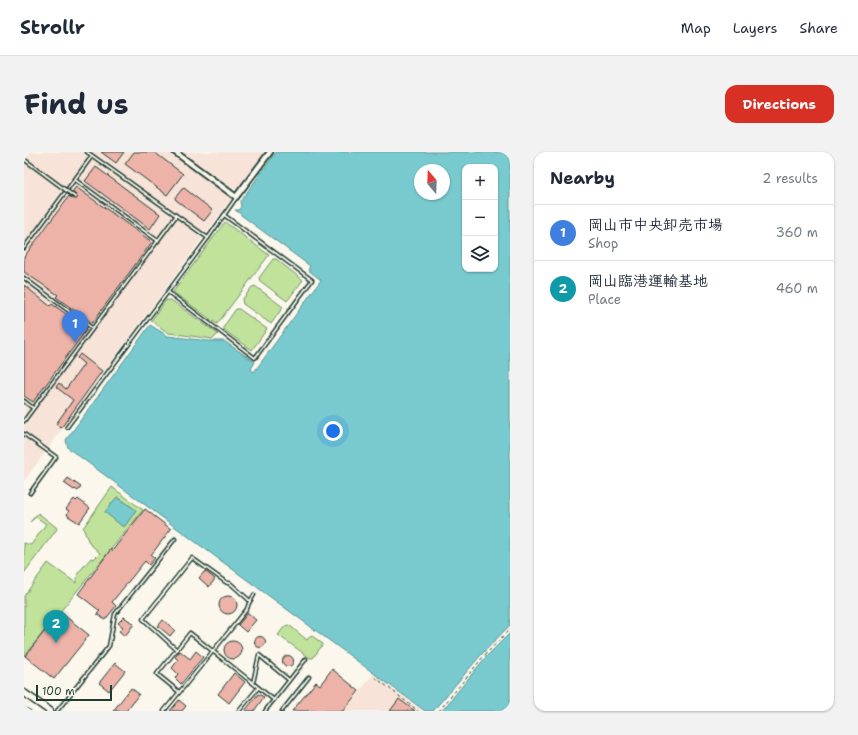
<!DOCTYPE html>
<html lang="en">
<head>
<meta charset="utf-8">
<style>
  :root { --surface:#fff; --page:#f2f2f3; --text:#1f2937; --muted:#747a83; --line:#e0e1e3; --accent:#d93025 }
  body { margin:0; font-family:"Shantell Sans","Klee One",sans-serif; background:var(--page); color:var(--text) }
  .controls { position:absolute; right:12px; top:12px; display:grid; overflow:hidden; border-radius:8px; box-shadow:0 1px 3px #0004 }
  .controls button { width:36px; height:36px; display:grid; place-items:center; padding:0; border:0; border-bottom:1px solid var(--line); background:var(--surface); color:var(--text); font:20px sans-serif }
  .compass { position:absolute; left:390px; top:12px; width:36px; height:36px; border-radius:50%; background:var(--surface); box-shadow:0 1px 3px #0004; rotate:341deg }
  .scale { position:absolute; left:12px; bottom:10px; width:76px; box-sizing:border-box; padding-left:4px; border:2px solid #1f3d34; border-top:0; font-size:11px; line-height:14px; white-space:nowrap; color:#1f3d34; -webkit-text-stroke:3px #fbf7ec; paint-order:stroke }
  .you { position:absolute; left:309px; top:279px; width:14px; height:14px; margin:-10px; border:3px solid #fff; border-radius:50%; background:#1a73e8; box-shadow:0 0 0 6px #1a73e833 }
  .badge { display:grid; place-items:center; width:26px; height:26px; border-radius:50%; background:var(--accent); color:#fff; font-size:13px; font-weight:700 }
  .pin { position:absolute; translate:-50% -33px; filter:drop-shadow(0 1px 2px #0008) }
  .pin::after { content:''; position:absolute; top:21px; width:14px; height:12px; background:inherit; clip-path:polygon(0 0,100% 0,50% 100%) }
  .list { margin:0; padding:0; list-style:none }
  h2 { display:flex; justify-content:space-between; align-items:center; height:52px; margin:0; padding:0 16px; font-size:17px }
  h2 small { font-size:13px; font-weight:400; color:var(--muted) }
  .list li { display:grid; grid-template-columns:26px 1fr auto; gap:12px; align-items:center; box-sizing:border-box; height:56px; padding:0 16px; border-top:1px solid var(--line) }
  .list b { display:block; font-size:15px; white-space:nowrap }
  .list p { margin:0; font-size:13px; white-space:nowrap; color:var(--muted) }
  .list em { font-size:13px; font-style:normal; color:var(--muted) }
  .icon { flex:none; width:22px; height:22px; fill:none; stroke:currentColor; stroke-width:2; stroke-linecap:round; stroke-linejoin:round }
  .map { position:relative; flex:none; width:486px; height:559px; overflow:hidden; border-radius:12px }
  header { display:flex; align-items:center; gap:24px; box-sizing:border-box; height:56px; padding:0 20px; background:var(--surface); border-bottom:1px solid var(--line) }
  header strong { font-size:19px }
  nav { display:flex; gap:22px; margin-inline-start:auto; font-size:14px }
  .intro { display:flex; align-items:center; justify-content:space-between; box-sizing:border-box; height:96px; padding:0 24px }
  h1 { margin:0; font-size:28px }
  .button { padding:10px 18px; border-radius:12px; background:var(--accent); color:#fff; font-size:14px; font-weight:700 }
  main { display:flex; gap:24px; padding:0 24px }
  aside { flex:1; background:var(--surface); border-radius:12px; box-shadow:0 1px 3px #0004 }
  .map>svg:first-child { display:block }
  .built { fill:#f7e3d8 }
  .green { fill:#c1e29b; stroke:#709068; fill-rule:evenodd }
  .water { fill:#79cacf; stroke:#559291; fill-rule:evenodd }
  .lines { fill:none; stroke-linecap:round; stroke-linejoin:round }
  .stream { stroke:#559291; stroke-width:1.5 }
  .building { fill:#edb3a9; stroke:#1f3d34 }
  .lane-casing { stroke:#1f3d34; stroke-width:5 }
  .street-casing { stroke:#1f3d34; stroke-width:8 }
  .secondary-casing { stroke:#1f3d34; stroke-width:9 }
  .path { stroke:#1f3d34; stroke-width:1; stroke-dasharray:3 3; stroke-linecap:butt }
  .lane { stroke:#fbf7ec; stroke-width:2 }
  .street { stroke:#fbf7ec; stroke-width:4.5 }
  .secondary { stroke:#fbf7ec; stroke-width:6 }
  .lane-bridge-casing { stroke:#1f3d34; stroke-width:5; stroke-linecap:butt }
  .lane-bridge { stroke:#fbf7ec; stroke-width:2 }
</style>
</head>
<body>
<header>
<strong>Strollr</strong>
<nav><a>Map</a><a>Layers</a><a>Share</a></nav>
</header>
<div class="intro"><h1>Find us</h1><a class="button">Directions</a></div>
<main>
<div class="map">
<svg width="486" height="559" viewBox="0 0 486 559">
  <rect width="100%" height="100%" fill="#fbf7ec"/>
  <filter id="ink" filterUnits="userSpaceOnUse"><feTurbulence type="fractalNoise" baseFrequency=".025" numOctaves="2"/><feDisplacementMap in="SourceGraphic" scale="8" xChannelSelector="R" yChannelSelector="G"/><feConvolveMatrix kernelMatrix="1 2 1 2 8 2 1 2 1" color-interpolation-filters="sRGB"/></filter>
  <g filter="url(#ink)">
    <g class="built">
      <path d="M 0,0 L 145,0 L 208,46 L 0,329 Z"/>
      <path d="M 158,0 L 242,0 L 215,36 L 207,37 Z"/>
      <path d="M 349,522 L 398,559 L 321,559 Z"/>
    </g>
    <g class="green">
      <path d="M 201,70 L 245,103 L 193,172 L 149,140 Z"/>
      <path d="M 249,107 L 252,107 L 279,128 L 263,149 L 236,129 L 235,126 Z"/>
      <path d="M 231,134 L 259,155 L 247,172 L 219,152 L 218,148 L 228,135 Z"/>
      <path d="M 142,148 L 147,148 L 194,182 L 189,187 L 145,181 L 127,169 Z"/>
      <path d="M 212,157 L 215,157 L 243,177 L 228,198 L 200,178 L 200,174 Z"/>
      <path d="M 88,335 L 119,358 L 0,504 L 0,444 L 24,411 L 52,431 L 54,421 L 67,406 L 70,407 L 76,401 L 65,391 L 59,376 ZM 93,345 L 94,345 L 112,358 L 101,374 L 98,374 L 82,361 L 81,360 Z"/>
      <path d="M 14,361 L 32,375 L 33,377 L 0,421 L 0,391 L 7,393 L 22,372 L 12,365 L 6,370 Z"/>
      <path d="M 265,473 L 283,488 L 287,483 L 299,492 L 289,506 L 286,506 L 254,483 L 261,474 Z"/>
    </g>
    <g class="water">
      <path d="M 252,0 L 486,0 L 486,473 L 457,503 L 409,559 L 401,559 L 44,296 L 42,288 L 126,173 L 144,184 L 184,189 L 200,189 L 231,210 L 227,217 L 230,220 L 297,128 L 284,118 L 286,114 L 217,63 L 217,62 L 211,58 L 215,58 L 217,54 L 216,50 ZM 441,15 L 471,15 L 471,117 L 441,117 ZM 396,18 L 420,18 L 420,42 L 396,42 Z"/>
      <path d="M 93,345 L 112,358 L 101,374 L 98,374 L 82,361 L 81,360 Z"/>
      <path d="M 486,481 L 486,559 L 418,559 L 461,506 Z"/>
    </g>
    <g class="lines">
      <path class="stream" d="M 0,555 L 7,559"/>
    </g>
    <g class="building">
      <path d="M 77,0 L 100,0 L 92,11 Z"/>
      <path d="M 110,0 L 130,0 L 159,22 L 143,43 L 101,12 Z"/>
      <path d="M 72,15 L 136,62 L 126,77 L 61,29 Z"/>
      <path d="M 52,35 L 128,90 L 68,171 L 32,145 L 34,143 L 0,120 L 0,105 L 45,44 L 50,47 L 53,47 L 53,44 L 48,40 Z"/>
      <path d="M 160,36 L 187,57 L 188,59 L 180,69 L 152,48 L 151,46 L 158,37 Z"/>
      <path d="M 0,133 L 26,154 L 28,152 L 63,177 L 9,250 L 0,244 Z"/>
      <path d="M 56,202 L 78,219 L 37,276 L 32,272 L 49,248 L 32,235 L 35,231 L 42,237 L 60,212 L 53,206 Z"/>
      <path d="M 44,326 L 57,335 L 54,339 L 51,337 L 50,338 L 40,331 Z"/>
      <path d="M 50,347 L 52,349 L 54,347 L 66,356 L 55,371 L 44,364 L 43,362 L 45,359 L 42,357 Z"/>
      <path d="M 121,357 L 147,377 L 127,403 L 131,406 L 125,413 L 121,409 L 88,450 L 92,454 L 81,468 L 73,462 L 76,459 L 54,442 L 87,397 L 88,399 Z"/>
      <path d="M 181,419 L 191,427 L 185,435 L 175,426 Z"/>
      <circle cx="204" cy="453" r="9"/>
      <path d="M 36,460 L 65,483 L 30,527 L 1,504 Z"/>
      <path d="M 224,461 L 232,468 L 222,480 L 214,473 Z"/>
      <path d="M 100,465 L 110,472 L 101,484 L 95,479 L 99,475 L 94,471 Z"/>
      <path d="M 139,468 L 151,478 L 146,484 L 134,474 Z"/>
      <circle cx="236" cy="490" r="5.5"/>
      <circle cx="209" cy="498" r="9"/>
      <path d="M 156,499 L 166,507 L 172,499 L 179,505 L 157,532 L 151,526 L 154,522 L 148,516 L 154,508 L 151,505 Z"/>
      <circle cx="264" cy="509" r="5.5"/>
      <path d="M 91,511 L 101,519 L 85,539 L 75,531 Z"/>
      <path d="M 308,517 L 335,539 L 319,559 L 268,559 L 292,530 L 296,533 Z"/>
      <path d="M 210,521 L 221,530 L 205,551 L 194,542 Z"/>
      <path d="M 107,536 L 115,542 L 102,559 L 89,559 Z"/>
      <path d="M 234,542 L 240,545 L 230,559 L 221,559 Z"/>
      <path d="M 375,547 L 391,559 L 366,559 Z"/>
      <path d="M 155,548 L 162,554 L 158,559 L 146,559 Z"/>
    </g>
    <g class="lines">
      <defs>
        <g id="lane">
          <path d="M 63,0 L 184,86"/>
          <path d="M 50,27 L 134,89"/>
          <path d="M 0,96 L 68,4"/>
          <path d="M 0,126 L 68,176"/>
          <path d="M 144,140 L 231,206 L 288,128 L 200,63"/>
          <path d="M 0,249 L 9,256"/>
          <path d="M 0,269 L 152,64"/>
          <path d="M 43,275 L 184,86 L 212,46"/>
          <path d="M 0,282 L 32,305 L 6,341"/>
          <path d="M 153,498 L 119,467 L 168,406 L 203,431 L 206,431 L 226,449"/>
          <path d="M 229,531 L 235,503 L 265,528"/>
          <path d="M 155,540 L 133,522 L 166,481 L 250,548"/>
          <path d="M 33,559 L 85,494 L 91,462 L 151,387"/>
          <path d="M 140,559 L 207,477 L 223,457 L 225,451 L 230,443"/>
          <path d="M 215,559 L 234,536"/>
          <path d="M 241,559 L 282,507"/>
          <path d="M 258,559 L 285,525"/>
        </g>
        <path id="street" d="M 151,0 L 212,45 L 246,0"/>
        <path id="secondary" d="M 0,541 L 26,559"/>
      </defs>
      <use href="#lane" class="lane-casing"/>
      <use href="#street" class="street-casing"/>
      <use href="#secondary" class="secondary-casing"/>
      <g class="path">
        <path d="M 351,525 L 394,559"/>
        <path d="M 415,559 L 459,505 L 486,477"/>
      </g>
      <use href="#lane" class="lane"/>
      <use href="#street" class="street"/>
      <use href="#secondary" class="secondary"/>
      <defs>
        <path id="lane-bridge" d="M 1,8 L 51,45"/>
      </defs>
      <use href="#lane-bridge" class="lane-bridge-casing"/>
      <use href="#lane-bridge" class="lane-bridge"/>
    </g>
  </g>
</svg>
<div class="controls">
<button>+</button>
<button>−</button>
<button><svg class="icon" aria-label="layers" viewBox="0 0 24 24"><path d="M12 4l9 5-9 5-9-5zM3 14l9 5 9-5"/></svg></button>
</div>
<svg class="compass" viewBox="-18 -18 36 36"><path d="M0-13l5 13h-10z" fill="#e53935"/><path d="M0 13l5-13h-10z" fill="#747a83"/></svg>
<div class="scale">100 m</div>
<div class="you"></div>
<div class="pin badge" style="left:51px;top:191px;background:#3f7fe0">1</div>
<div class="pin badge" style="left:32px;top:491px;background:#0f9aa8">2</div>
</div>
<aside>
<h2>Nearby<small>2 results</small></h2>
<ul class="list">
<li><span class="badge" style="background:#3f7fe0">1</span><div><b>岡山市中央卸売市場</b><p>Shop</p></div><em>360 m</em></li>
<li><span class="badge" style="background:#0f9aa8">2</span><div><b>岡山臨港運輸基地</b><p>Place</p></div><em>460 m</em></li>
</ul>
</aside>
</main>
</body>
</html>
